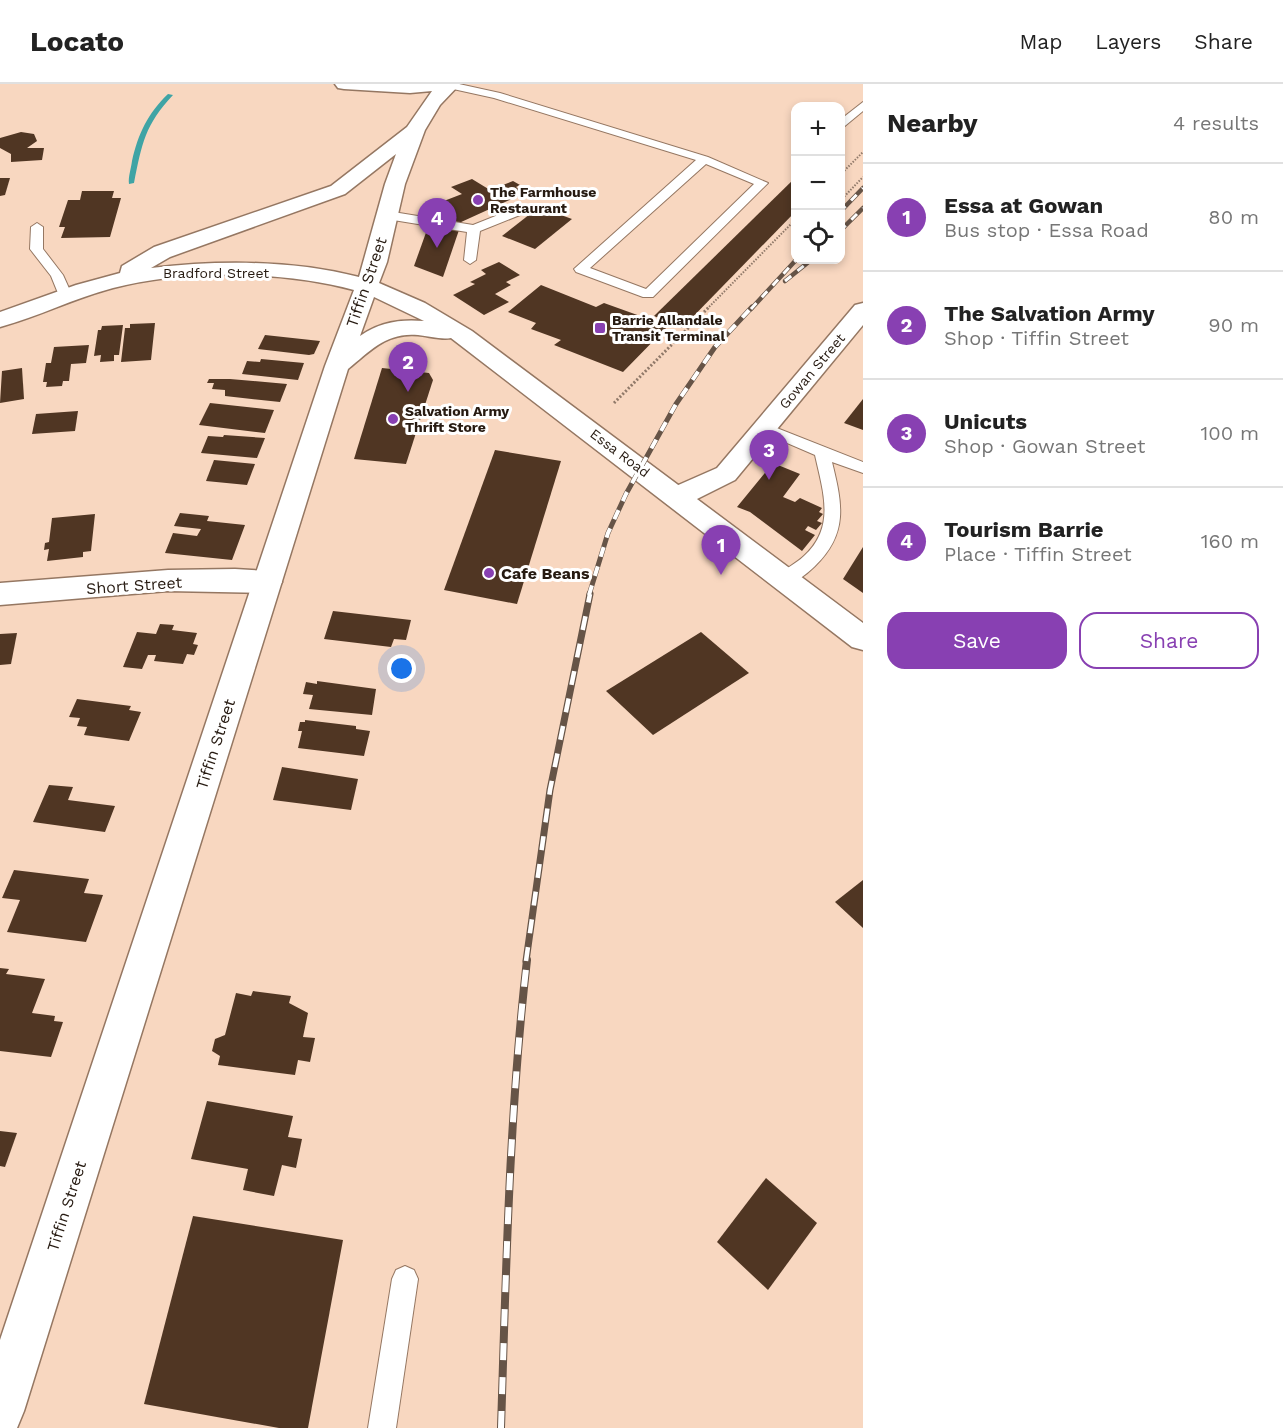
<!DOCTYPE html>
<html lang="en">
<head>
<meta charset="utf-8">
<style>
  :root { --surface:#fff; --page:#f6f6f6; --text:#222; --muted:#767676; --line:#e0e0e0; --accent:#8840b2 }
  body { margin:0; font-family:"Work Sans",sans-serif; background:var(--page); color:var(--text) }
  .controls { position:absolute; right:18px; top:18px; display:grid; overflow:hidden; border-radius:12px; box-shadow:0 3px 9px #0003 }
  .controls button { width:54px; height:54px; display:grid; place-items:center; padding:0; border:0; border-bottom:2px solid var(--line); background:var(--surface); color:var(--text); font:30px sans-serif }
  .you { position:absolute; left:402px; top:585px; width:21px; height:21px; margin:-15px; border:4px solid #fff; border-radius:50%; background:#1a73e8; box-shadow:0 0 0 9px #1a73e833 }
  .badge { display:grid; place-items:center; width:39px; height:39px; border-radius:50%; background:var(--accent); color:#fff; font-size:20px; font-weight:700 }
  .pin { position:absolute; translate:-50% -50px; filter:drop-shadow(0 2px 3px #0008) }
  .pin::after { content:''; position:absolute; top:32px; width:21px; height:18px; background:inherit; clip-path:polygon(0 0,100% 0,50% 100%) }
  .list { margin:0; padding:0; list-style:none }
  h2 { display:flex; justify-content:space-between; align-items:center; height:78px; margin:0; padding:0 24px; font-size:26px }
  h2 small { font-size:20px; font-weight:400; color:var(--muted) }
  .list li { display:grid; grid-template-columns:39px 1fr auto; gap:18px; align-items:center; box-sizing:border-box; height:108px; padding:0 24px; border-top:2px solid var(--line) }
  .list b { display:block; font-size:22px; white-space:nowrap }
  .list p { margin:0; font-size:20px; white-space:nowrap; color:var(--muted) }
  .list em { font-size:20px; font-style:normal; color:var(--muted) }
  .actions { display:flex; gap:12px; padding:18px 24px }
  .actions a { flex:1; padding:14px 0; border:2px solid var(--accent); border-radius:18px; text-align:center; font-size:21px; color:var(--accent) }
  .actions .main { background:var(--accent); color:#fff }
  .icon { flex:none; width:33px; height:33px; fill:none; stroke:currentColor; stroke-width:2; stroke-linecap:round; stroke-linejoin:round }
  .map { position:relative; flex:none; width:863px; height:1344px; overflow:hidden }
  header { display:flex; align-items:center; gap:36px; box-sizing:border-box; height:84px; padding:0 30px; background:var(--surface); border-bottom:2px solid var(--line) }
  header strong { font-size:28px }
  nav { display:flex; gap:33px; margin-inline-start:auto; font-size:21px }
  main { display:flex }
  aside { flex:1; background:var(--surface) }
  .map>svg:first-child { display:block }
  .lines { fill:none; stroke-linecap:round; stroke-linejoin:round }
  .stream { fill:#3fa4a5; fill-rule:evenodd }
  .building { fill:#503623 }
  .lane-casing { stroke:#957762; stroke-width:2 }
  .street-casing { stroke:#957762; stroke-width:3 }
  .secondary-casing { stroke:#957762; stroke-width:3 }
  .path-far1 { stroke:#907969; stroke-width:2; stroke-dasharray:1.5 1.5; stroke-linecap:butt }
  .path { stroke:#907969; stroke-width:3; stroke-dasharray:2 2; stroke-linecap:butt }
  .lane { fill:#fff; fill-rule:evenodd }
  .street { fill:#fff; fill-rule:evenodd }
  .secondary { fill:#fff; fill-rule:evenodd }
  .rail-far3-casing { stroke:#665447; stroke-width:4.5 }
  .rail-far2-casing { stroke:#665447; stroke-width:5 }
  .rail-far1-casing { stroke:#665447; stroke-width:7 }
  .rail-casing { stroke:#665447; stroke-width:8 }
  .rail-far3 { stroke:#fff; stroke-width:3; stroke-dasharray:8; stroke-linecap:butt }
  .rail-far2 { stroke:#fff; stroke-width:4; stroke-dasharray:10; stroke-linecap:butt }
  .rail-far1 { stroke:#fff; stroke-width:4.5; stroke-dasharray:14; stroke-linecap:butt }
  .rail { stroke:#fff; stroke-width:6; stroke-dasharray:17; stroke-linecap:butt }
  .poi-dot { fill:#8840b2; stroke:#fff; stroke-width:2 }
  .labels { text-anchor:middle; stroke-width:6; stroke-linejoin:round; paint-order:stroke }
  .far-poi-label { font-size:14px; font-weight:bold; fill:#261a11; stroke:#fff; text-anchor:start }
  .far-street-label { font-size:14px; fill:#261a11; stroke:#fff }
  .street-label { font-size:16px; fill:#261a11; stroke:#fff }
  .poi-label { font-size:16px; font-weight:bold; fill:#261a11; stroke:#fff; text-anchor:start }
</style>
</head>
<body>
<header>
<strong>Locato</strong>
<nav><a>Map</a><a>Layers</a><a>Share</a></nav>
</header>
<main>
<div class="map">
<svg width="863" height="1344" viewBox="0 0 863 1344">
  <rect width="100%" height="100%" fill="#f8d7c0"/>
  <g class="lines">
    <path class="stream" d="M 168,10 L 173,11 C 145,41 142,59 134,99 L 129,100 C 128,93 131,85 132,77 C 138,50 148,29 168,10 Z"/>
  </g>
  <g class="building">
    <path d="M 21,48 L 34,50 L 37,57 L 27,64 L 44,64 L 42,76 L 11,78 L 11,70 L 0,64 L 0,54 Z"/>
    <path d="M 796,93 L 796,127 L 682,244 L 654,232 Z"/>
    <path d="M 0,94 L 10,94 L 5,111 L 0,112 Z"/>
    <path d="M 472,95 L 490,106 L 513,97 L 520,101 L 516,103 L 525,109 L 459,139 L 431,122 L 462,110 L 451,103 Z"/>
    <path d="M 82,107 L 114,107 L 112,114 L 121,114 L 110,153 L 61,154 L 65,143 L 59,143 L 68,116 L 80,116 Z"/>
    <path d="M 539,123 L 572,135 L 535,165 L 502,152 Z"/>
    <path d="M 428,143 L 459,146 L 443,193 L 414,182 Z"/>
    <path d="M 499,178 L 520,191 L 506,198 L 511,201 L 495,210 L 509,218 L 484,231 L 453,211 L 475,200 L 470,198 L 486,190 L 481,186 Z"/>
    <path d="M 541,201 L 596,223 L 604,219 L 668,242 L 623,288 L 554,261 L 561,256 L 531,245 L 536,239 L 508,228 Z"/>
    <path d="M 155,239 L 151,276 L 121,278 L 125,244 L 130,244 L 130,240 Z"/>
    <path d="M 123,241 L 119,271 L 114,271 L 114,277 L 100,278 L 101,271 L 94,272 L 98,246 L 101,246 L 102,242 Z"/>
    <path d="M 265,251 L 320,257 L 314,270 L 309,271 L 258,265 Z"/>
    <path d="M 89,261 L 86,279 L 71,280 L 69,297 L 63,297 L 62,302 L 46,303 L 47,298 L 43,298 L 46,279 L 51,279 L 54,263 Z"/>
    <path d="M 261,275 L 304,279 L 298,296 L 242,290 L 247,277 L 260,278 Z"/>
    <path d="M 22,284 L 24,315 L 0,319 L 2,287 Z"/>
    <path d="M 382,284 L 429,289 L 433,296 L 406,380 L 354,375 Z"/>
    <path d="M 209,295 L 230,295 L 287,300 L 280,318 L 225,312 L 225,306 L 212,305 L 214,299 L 207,299 Z"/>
    <path d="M 863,315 L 863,346 L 844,339 Z"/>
    <path d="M 210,319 L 274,326 L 265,349 L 199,341 Z"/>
    <path d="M 78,327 L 75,347 L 32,350 L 36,330 Z"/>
    <path d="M 224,351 L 265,354 L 257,374 L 201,369 L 208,352 L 223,353 Z"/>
    <path d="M 495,366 L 561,377 L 517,520 L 444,506 Z"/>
    <path d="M 214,376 L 255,380 L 247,401 L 206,397 Z"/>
    <path d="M 773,379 L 800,390 L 783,413 L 795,418 L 800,414 L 822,424 L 819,428 L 823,430 L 817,437 L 822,439 L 816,446 L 808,442 L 805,446 L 815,451 L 802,467 L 750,428 L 737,423 Z"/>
    <path d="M 180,429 L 209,432 L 207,437 L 245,441 L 232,476 L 165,469 L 173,449 L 197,452 L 201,445 L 174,442 Z"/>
    <path d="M 95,430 L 91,467 L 83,468 L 83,473 L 47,477 L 49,465 L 44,466 L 45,459 L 49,458 L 52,434 Z"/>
    <path d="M 863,463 L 863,509 L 843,495 Z"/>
    <path d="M 333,527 L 411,536 L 406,556 L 394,555 L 391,563 L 324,555 Z"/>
    <path d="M 160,540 L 174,541 L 172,546 L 197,549 L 193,560 L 198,561 L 194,571 L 187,570 L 183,580 L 154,577 L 156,571 L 148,571 L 142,585 L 123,583 L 137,548 L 156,550 Z"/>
    <path d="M 701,548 L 749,589 L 653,651 L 606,607 Z"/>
    <path d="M 17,549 L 11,580 L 0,581 L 0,550 Z"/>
    <path d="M 317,597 L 376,605 L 372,631 L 309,625 L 313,611 L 303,610 L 306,598 L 317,600 Z"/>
    <path d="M 77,615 L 131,622 L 129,626 L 141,628 L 129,657 L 84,651 L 87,643 L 77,642 L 80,634 L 69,633 Z"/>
    <path d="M 305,636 L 356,642 L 356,645 L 370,647 L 364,672 L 298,664 L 302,647 L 298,647 L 300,638 L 305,638 Z"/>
    <path d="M 282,683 L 358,695 L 351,726 L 273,716 Z"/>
    <path d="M 49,701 L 73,703 L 68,716 L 115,722 L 105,748 L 33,738 Z"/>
    <path d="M 14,786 L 89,795 L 84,809 L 103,811 L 86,858 L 7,848 L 20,816 L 2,814 Z"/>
    <path d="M 863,796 L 863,844 L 835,818 Z"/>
    <path d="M 0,884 L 9,885 L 6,890 L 45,895 L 32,929 L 55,932 L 54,937 L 63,938 L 51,973 L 0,967 Z"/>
    <path d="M 253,907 L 291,912 L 289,919 L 308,929 L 303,953 L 315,954 L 310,978 L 298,976 L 295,991 L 218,981 L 220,972 L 212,967 L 215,955 L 225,951 L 236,909 L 251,912 Z"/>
    <path d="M 207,1017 L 293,1032 L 288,1053 L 302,1055 L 296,1084 L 282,1081 L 274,1112 L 243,1106 L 248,1085 L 191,1075 Z"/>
    <path d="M 0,1047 L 17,1049 L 5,1083 L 0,1082 Z"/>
    <path d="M 766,1094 L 817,1139 L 768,1206 L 717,1158 Z"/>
    <path d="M 193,1132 L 343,1156 L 308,1344 L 279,1344 L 144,1320 Z"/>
  </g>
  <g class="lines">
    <defs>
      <g id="lane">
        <path d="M 443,0 L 459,0 L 500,9 L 708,73 L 768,99 L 653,213 L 643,213 L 576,188 L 574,185 L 696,76 L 494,14 L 444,3 ZM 706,80 L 754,100 L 646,205 L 590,184 Z"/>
        <path d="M 863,18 L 863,27 L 840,46 L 840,36 Z"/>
        <path d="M 521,122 L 527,126 L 525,129 L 480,147 L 476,176 L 470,180 L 464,176 L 467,148 L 387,135 L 381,131 L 387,127 L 473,141 Z"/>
        <path d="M 37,139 L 43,143 L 43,165 L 63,191 L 72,211 L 70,214 L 60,214 L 51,192 L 30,165 L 31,143 Z"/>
        <path d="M 764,339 L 863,378 L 863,389 L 832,378 C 842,419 849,449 815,482 C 807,490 795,499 784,502 L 778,500 L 775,496 C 781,486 796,480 804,472 C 836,443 823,408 815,371 L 759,347 L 756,344 Z"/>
        <path d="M 405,1182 L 414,1186 L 418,1195 L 396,1344 L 368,1344 L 392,1195 L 396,1186 Z"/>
      </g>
      <g id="street">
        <path d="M 863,219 L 863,241 L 735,396 L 687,420 L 677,422 L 667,420 L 663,413 L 667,406 L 717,384 L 855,221 Z"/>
        <path d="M 235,485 L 267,487 L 277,491 L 282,498 L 277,505 L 267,509 L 168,507 L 0,521 L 0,499 L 168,486 Z"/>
      </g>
      <path id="secondary" d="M 335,0 L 460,0 L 440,21 L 425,46 L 405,100 L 387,178 L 379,199 L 425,219 L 472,247 L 863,539 L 863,566 L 852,563 L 451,254 C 441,256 429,252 418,251 C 387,248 371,266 348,285 L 24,1327 L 17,1344 L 0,1344 L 0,1256 L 325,282 L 354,206 C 282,187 185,185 113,204 C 74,214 38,233 0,243 L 0,228 L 76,201 L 120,189 L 122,182 L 154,163 L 331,102 L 407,43 L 432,7 L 410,9 L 344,5 L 338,4 ZM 396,70 L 385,100 L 359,193 C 292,176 220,176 151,184 L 170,173 L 345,110 ZM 374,213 L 424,237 C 400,235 380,238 360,252 Z"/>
    </defs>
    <use href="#lane" class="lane-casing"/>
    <use href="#street" class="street-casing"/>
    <use href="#secondary" class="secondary-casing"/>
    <g class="path-far1">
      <path d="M 840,91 L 863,68"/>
      <path d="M 840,117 L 863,93"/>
      <path d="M 707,225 L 796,135"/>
    </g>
    <path class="path" d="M 614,319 L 709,223"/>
    <use href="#lane" class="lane"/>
    <use href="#street" class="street"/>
    <use href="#secondary" class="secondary"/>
    <defs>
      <g id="rail-far3">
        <path d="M 840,128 L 863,104"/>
        <path d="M 840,147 L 863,124"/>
        <path d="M 785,197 L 811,176"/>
        <path d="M 751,225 L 796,176"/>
      </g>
      <path id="rail-far2" d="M 589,511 L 608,449 L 626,410 L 676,320 L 715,263 L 752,223"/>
      <path id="rail-far1" d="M 526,877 L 550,706 L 590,510"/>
      <path id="rail" d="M 501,1344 C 506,1188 509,1031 527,876"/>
    </defs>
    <use href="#rail-far3" class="rail-far3-casing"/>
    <use href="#rail-far2" class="rail-far2-casing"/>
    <use href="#rail-far1" class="rail-far1-casing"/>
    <use href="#rail" class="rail-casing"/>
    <use href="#rail-far3" class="rail-far3"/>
    <use href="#rail-far2" class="rail-far2"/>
    <use href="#rail-far1" class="rail-far1"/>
    <use href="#rail" class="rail"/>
  </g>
  <g class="poi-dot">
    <circle cx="478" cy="116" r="6"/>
    <rect x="594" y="238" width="12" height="12" rx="3"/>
    <circle cx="393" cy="335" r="6"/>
    <circle cx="489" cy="489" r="6"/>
  </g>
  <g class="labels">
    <g class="far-poi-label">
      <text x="490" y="113">The Farmhouse<tspan x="490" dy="16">Restaurant</tspan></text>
      <text x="612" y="241">Barrie Allandale<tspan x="612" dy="16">Transit Terminal</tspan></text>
      <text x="405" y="332">Salvation Army<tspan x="405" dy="16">Thrift Store</tspan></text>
    </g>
    <g class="far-street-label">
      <text x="216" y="194">Bradford Street</text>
      <text transform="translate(812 287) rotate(-50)" y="5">Gowan Street</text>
      <text transform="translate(620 369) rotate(37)" y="5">Essa Road</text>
    </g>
    <g class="street-label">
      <text transform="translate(366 198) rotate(-71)" y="6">Tiffin Street</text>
      <text transform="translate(134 501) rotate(-4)" y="6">Short Street</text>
      <text transform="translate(215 660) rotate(-72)" y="6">Tiffin Street</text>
      <text transform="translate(66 1122) rotate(-72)" y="6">Tiffin Street</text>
    </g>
    <g class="poi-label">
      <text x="501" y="495">Cafe Beans</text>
    </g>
  </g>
</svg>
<div class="controls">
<button>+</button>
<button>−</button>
<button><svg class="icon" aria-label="locate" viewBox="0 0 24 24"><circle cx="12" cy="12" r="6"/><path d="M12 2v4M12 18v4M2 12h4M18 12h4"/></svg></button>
</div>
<div class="you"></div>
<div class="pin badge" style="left:721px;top:491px">1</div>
<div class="pin badge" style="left:408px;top:308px">2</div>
<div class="pin badge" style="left:769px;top:396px">3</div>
<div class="pin badge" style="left:437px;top:164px">4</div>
</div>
<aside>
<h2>Nearby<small>4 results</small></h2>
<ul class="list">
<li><span class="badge">1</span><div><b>Essa at Gowan</b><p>Bus stop · Essa Road</p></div><em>80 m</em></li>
<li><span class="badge">2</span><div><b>The Salvation Army</b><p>Shop · Tiffin Street</p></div><em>90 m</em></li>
<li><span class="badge">3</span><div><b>Unicuts</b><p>Shop · Gowan Street</p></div><em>100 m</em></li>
<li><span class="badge">4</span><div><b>Tourism Barrie</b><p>Place · Tiffin Street</p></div><em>160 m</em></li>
</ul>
<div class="actions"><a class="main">Save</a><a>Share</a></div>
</aside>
</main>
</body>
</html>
